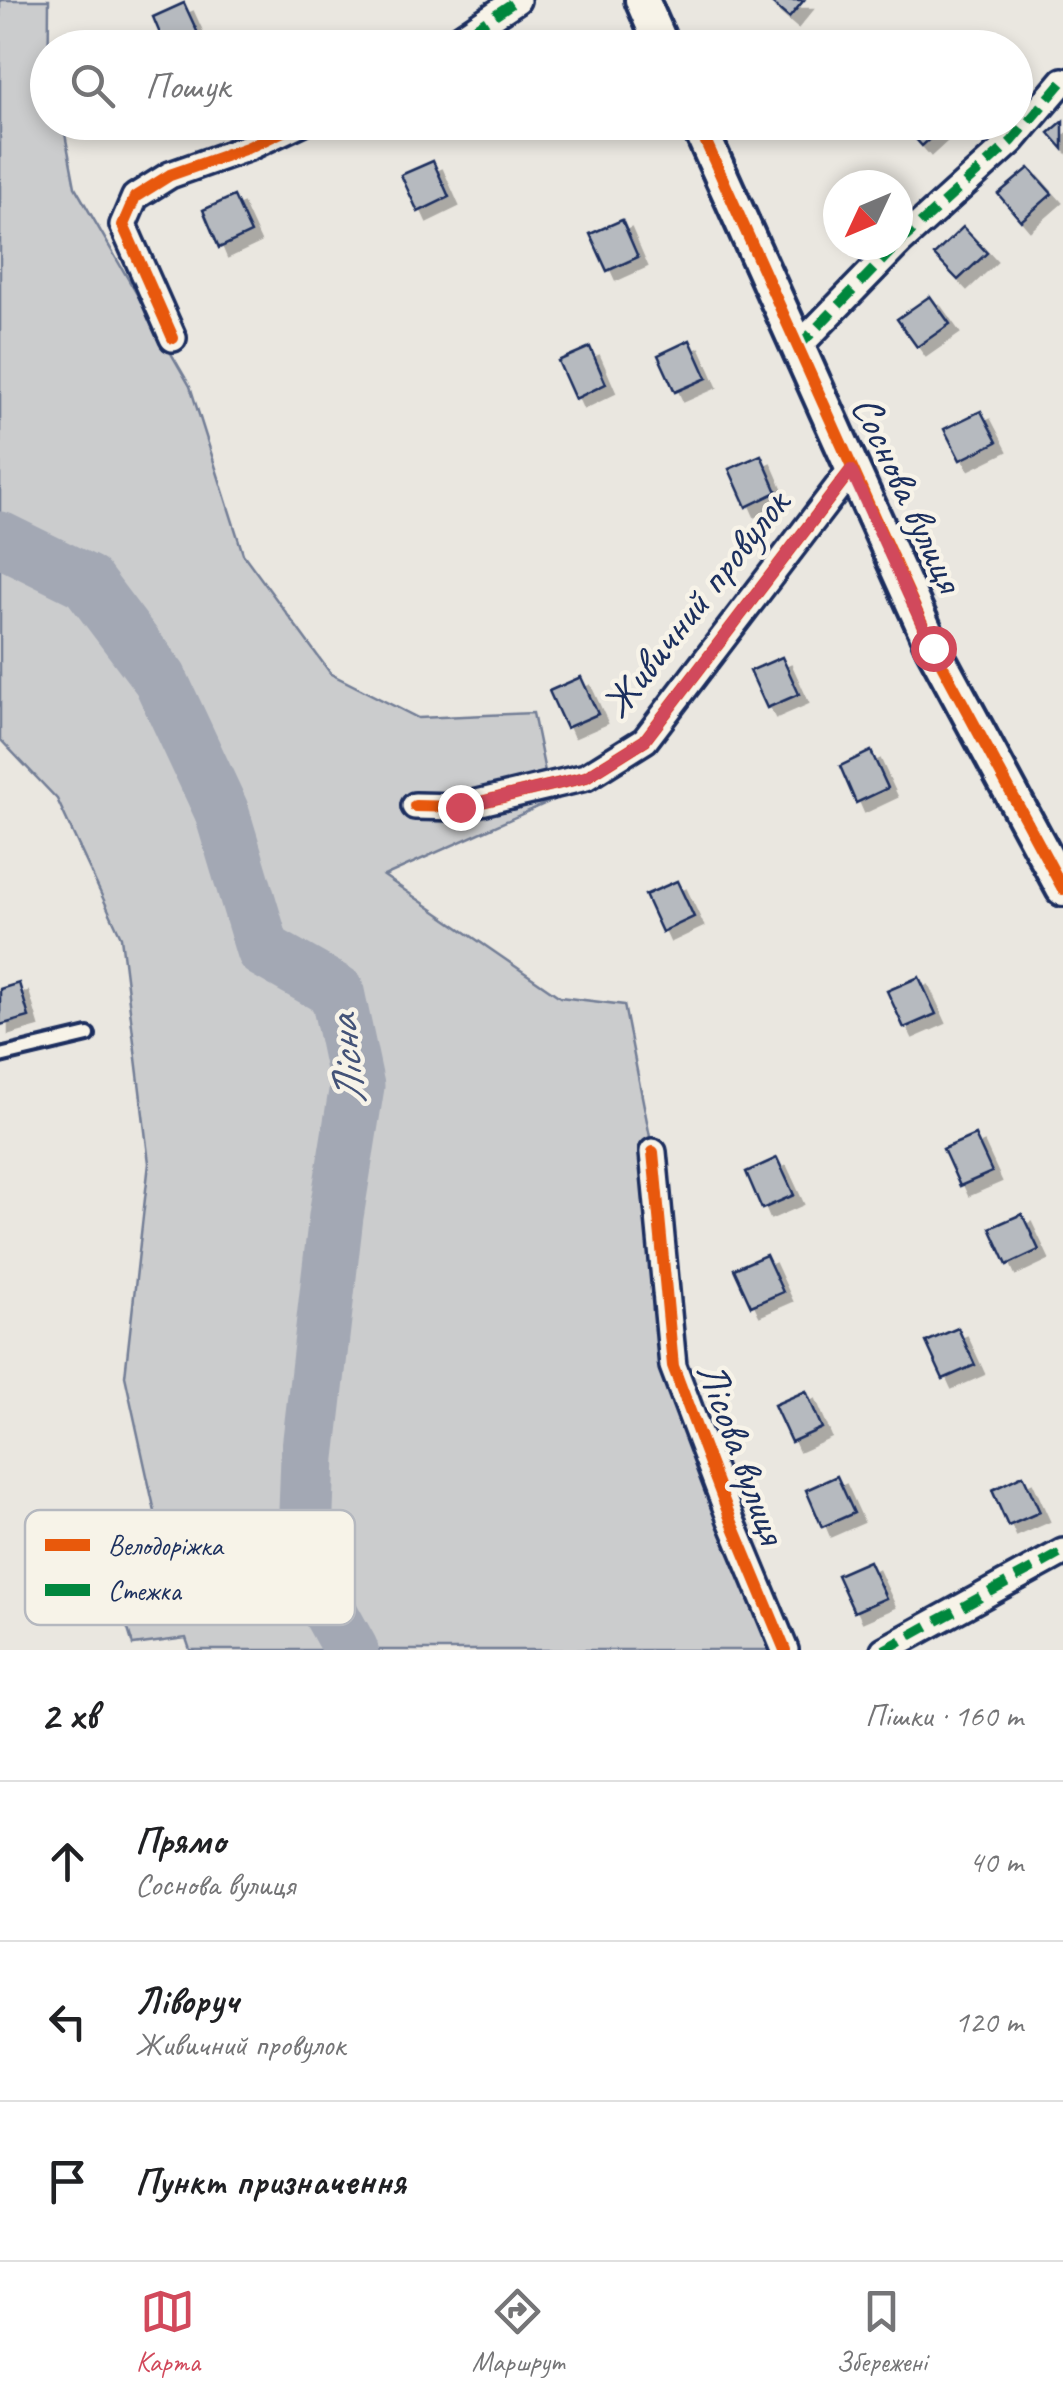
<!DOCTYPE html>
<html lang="uk">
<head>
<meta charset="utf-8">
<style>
  :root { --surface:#fff; --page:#f6f6f6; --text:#202124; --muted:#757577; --line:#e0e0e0; --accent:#d1495b }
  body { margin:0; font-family:Caveat,sans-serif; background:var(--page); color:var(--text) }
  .compass { position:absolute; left:823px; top:170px; width:90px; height:90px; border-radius:50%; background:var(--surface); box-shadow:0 5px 15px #0003; rotate:226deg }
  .stop { position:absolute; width:30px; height:30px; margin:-22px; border:8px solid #d1495b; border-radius:50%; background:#fff }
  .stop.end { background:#d1495b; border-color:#fff; box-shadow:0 2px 10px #0008 }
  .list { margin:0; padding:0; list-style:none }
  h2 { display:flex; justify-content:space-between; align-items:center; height:130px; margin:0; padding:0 40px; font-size:42px }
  h2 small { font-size:32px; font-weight:400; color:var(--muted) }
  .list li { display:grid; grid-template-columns:65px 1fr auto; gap:30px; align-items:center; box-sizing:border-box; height:160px; padding:0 40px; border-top:2px solid var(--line) }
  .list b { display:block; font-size:38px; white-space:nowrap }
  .list p { margin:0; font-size:32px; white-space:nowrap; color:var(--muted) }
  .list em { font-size:32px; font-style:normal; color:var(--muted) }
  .icon { flex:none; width:55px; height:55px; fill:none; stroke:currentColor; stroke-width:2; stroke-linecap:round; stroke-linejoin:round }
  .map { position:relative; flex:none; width:1063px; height:1650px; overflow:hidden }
  .search { position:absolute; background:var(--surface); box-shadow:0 5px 15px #0003; left:30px; right:30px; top:30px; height:110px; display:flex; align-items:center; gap:25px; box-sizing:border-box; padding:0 35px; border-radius:55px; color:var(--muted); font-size:38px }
  .sheet { height:610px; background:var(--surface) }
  nav { display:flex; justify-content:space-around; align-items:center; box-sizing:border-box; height:140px; border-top:2px solid var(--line); background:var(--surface); font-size:28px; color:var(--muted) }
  nav a { display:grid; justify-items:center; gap:5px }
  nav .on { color:var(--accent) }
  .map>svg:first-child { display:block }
  .green { fill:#cbcccd; stroke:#737e96; stroke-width:2.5 }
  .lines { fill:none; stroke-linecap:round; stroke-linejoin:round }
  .river { stroke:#a3a8b4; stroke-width:55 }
  .building { fill:#b6babf; stroke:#1b2f5e; stroke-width:2.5; filter:url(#shadow) }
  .service-casing { stroke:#1b2f5e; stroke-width:20 }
  .minor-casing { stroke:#1b2f5e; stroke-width:32 }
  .tertiary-casing { stroke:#1b2f5e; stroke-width:40 }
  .service { stroke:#f7f3e8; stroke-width:12 }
  .minor { stroke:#f7f3e8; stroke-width:25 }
  .tertiary { stroke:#f7f3e8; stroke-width:32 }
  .quiet { stroke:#00873e; stroke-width:10; stroke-dasharray:20 10; stroke-linecap:butt }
  .cycleway-casing { stroke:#f7f3e8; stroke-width:19 }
  .cycleway { stroke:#e8590c; stroke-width:12 }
  .route { stroke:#d1495b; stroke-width:12 }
  .labels { text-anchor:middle; stroke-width:9; stroke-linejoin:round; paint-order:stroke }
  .street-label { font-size:42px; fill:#1b2f5e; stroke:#f7f3e8 }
  .water-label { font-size:45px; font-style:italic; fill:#445378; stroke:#f7f3e8 }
  .key { fill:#f7f3e8; stroke:#b5b8bf; stroke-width:2.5 }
  .key-label { font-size:28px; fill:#1b2f5e }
</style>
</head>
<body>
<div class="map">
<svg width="1063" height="1650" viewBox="0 0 1063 1650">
  <defs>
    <filter id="shadow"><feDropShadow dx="9" dy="9" stdDeviation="0" flood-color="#0004"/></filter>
  </defs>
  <rect width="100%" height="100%" fill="#eae7e0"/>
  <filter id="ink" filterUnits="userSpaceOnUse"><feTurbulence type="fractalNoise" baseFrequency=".01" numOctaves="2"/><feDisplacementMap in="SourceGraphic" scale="20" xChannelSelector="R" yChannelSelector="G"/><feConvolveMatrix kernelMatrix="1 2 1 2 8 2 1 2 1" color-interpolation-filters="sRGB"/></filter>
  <g filter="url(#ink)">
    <path class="green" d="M 0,0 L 49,0 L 48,122 L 63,123 L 75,187 L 190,386 L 243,554 L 331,674 L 418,718 L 533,713 L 551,801 L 384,876 L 560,997 L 624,1005 L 653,1152 L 673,1366 L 785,1650 L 190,1650 L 186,1638 L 133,1645 L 102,1547 L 157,1521 L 125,1376 L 149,1163 L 121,937 L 57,799 L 0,739 Z"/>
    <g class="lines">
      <path class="river" d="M 0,539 L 87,582 L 160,679 L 221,810 L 263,950 L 337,992 L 357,1086 L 336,1216 L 308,1457 L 304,1565 L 351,1650"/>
    </g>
    <g class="building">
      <path d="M 768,0 L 804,0 L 789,18 Z"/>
      <path d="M 184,3 L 201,40 L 185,48 L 166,48 L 153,17 Z"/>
      <path d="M 1063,121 L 1063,149 L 1049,133 Z"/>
      <path d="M 901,122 L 948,122 L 922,146 Z"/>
      <path d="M 433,161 L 449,197 L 418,212 L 401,175 Z"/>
      <path d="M 1029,168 L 1052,194 L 1021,221 L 998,194 Z"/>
      <path d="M 234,196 L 251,233 L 219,248 L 203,210 Z"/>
      <path d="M 622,220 L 638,257 L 607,271 L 590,234 Z"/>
      <path d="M 963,227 L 987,253 L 958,280 L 934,255 Z"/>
      <path d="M 930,296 L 950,324 L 917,347 L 897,319 Z"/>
      <path d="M 690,340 L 707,378 L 675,392 L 658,355 Z"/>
      <path d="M 590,347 L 606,384 L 575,399 L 558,361 Z"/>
      <path d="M 981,411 L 997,442 L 960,460 L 944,429 Z"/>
      <path d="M 761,455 L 777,492 L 746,507 L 729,469 Z"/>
      <path d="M 782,657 L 799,694 L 767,708 L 750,671 Z"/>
      <path d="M 581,677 L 598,714 L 566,728 L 549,691 Z"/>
      <path d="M 871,751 L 888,788 L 856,803 L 840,766 Z"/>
      <path d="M 677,881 L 694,917 L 662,932 L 645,895 Z"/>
      <path d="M 919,977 L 936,1014 L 904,1028 L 887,991 Z"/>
      <path d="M 19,983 L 29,1017 L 0,1025 L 0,989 Z"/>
      <path d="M 975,1135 L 992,1172 L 960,1186 L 943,1149 Z"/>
      <path d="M 777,1158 L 794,1195 L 762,1209 L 746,1172 Z"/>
      <path d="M 1022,1214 L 1039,1250 L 1007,1265 L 990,1228 Z"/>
      <path d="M 766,1255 L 783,1292 L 751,1306 L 734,1269 Z"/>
      <path d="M 958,1328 L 975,1365 L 943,1379 L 926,1342 Z"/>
      <path d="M 806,1391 L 822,1428 L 791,1442 L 774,1405 Z"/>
      <path d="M 1023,1475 L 1040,1512 L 1008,1526 L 992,1490 Z"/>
      <path d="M 837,1476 L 854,1513 L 822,1527 L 806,1490 Z"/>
      <path d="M 869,1561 L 886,1598 L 854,1612 L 837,1575 Z"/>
    </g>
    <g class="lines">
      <defs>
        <path id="service" d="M 0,1056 L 88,1035"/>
        <g id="minor">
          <path d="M 445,48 L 517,0"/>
          <path d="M 898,244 L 1012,141 L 1063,81"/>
          <path d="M 173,338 L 123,225 L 135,197 L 170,175 L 247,148 L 302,122"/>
          <path d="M 797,348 L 897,245"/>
          <path d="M 415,806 L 460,807 L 586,777 L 645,740 L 851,470"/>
          <path d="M 653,1152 L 673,1366 L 731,1520 L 785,1650"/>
          <path d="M 884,1650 L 1063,1552"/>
        </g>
        <g id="tertiary">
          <path d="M 642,0 L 663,48"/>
          <path d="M 697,122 L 933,648 L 1063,889"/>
        </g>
      </defs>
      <use href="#service" class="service-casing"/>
      <use href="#minor" class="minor-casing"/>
      <use href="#tertiary" class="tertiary-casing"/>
      <use href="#service" class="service"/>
      <use href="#minor" class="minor"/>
      <use href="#tertiary" class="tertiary"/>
      <g class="quiet">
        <path d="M 445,48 L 517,0"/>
        <path d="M 898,244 L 1012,141 L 1063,81"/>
        <path d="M 797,348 L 897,245"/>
        <path d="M 884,1650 L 1063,1552"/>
      </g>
      <defs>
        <g id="cycleway">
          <path d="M 697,122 L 933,648 L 1063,889"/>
          <path d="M 173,338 L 123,225 L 135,197 L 170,175 L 247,148 L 302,122"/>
          <path d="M 415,806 L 460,807 L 586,777 L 645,740 L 851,470"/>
          <path d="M 653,1152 L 673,1366 L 731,1520 L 785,1650"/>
        </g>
      </defs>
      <use href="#cycleway" class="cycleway-casing"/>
      <use href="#cycleway" class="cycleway"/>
    </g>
  </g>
  <g class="lines" filter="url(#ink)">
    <path class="route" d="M 460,807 L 586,777 L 645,740 L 851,470 L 933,648"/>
  </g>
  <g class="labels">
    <g class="street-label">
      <text transform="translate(909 493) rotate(65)" y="15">Соснова вулиця</text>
      <text transform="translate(694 603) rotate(-52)" y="15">Живичний провулок</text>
      <text transform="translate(743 1452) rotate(70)" y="15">Лісова вулиця</text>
    </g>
    <g class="water-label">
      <text transform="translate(345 1061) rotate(-96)" y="16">Лісна</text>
    </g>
  </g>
  <rect x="25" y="1510" width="330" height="115" rx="15" class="key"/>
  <rect x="45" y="1539" width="45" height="12" fill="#e8590c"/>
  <rect x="45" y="1584" width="45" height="12" fill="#00873e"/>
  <g class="key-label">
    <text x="108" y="1555">Велодоріжка</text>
    <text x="108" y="1600">Стежка</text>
  </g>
</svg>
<svg class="compass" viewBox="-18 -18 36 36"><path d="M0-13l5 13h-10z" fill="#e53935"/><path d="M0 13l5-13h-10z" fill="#757577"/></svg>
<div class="stop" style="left:933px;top:648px"></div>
<div class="stop end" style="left:460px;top:807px"></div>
<div class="search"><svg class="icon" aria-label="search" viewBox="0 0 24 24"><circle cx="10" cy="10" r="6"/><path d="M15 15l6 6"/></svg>Пошук</div>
</div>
<section class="sheet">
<h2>2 хв<small>Пішки · 160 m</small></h2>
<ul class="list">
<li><svg class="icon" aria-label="ahead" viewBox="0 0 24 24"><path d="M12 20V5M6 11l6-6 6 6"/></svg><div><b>Прямо</b><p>Соснова вулиця</p></div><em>40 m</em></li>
<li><svg class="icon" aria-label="left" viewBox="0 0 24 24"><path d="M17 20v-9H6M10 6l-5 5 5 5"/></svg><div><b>Ліворуч</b><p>Живичний провулок</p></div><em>120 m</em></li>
<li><svg class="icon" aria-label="arrive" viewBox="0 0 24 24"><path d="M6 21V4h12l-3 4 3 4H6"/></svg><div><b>Пункт призначення</b></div></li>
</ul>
</section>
<nav>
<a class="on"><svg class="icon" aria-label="map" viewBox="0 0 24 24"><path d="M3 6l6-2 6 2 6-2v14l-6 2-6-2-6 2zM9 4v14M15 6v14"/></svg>Карта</a>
<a><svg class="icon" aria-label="directions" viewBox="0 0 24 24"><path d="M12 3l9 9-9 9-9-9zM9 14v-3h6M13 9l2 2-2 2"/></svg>Маршрут</a>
<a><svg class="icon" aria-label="saved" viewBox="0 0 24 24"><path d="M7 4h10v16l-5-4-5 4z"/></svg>Збережені</a>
</nav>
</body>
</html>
